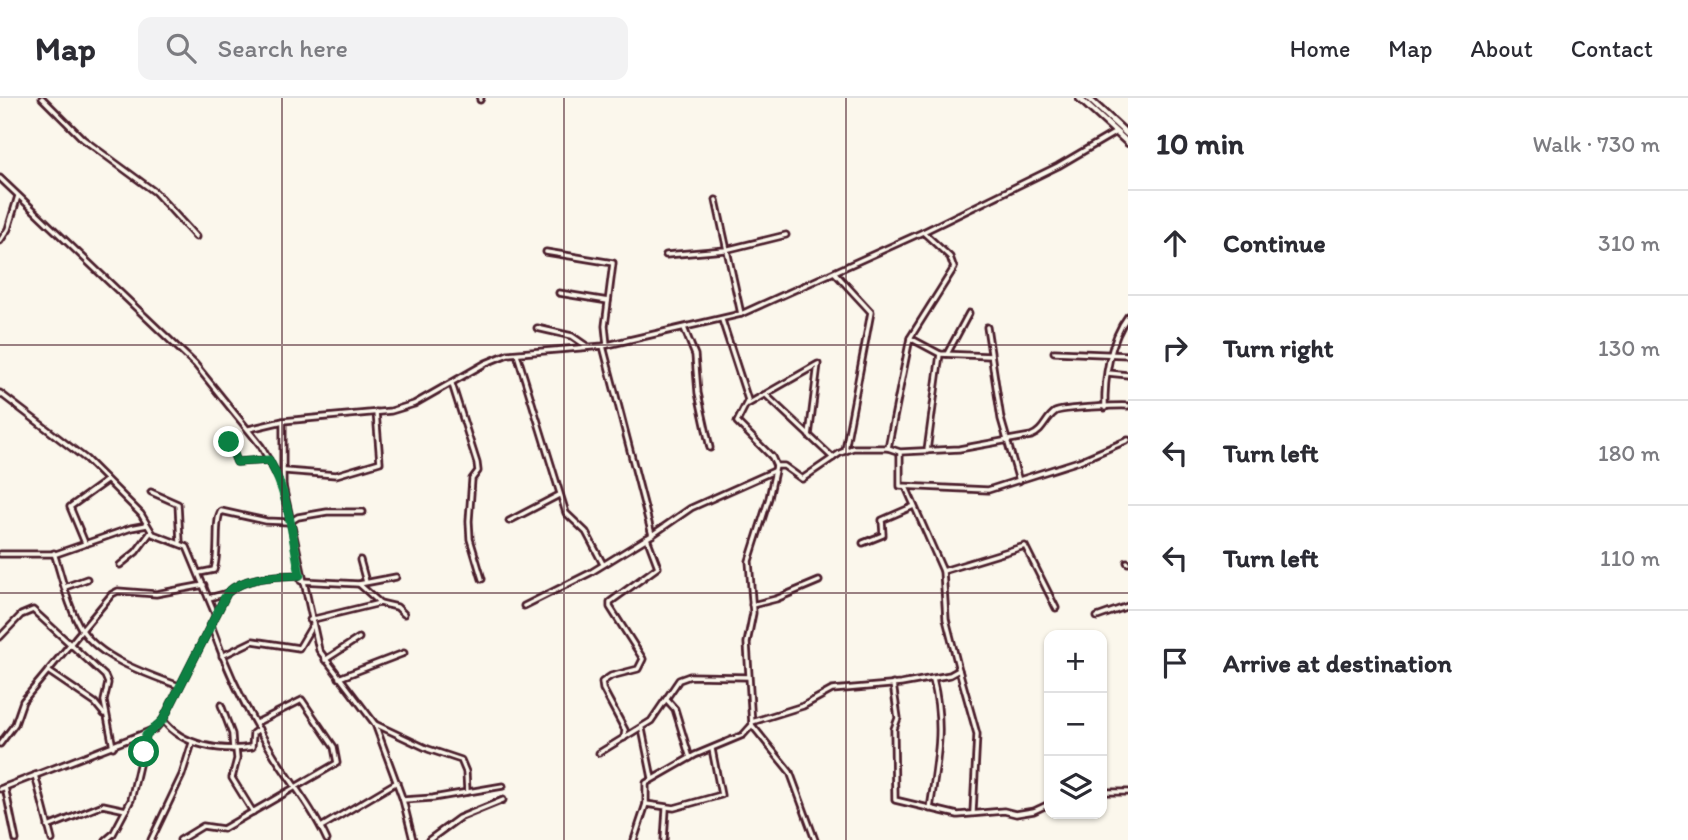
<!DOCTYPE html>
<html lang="en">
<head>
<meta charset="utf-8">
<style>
  :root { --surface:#fff; --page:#f2f2f3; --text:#2b2b33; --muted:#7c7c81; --line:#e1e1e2 }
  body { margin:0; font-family:Itim,sans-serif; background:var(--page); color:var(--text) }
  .controls { position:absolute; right:21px; bottom:21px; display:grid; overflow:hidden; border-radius:14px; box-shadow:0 2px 5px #0004 }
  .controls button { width:63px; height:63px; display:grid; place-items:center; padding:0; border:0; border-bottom:2px solid var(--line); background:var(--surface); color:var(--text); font:35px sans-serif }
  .stop { position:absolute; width:21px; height:21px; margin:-16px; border:5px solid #0b8043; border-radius:50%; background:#fff }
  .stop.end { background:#0b8043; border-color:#fff; box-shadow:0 2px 7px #0008 }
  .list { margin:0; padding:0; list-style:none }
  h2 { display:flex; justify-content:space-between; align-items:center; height:91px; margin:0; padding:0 28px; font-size:30px }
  h2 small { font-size:23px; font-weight:400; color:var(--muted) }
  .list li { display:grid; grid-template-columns:46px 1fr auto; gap:21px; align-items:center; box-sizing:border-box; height:105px; padding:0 28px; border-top:2px solid var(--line) }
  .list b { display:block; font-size:26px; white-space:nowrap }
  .list em { font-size:23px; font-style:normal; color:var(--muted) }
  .icon { flex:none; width:38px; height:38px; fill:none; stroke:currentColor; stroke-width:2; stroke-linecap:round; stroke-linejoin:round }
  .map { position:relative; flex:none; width:1128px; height:742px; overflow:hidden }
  header { display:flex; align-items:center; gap:42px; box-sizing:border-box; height:98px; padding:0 35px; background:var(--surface); border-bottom:2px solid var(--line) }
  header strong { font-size:33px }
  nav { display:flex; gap:38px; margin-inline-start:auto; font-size:24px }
  .search { width:490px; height:63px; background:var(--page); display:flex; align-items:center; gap:18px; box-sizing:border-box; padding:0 24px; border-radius:14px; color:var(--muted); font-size:26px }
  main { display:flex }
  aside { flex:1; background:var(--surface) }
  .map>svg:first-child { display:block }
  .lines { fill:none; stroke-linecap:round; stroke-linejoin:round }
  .minor-casing { stroke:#4a1f2b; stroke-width:9 }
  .tertiary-casing { stroke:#4a1f2b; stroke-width:10 }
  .minor { stroke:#fbf7ec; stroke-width:3.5 }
  .tertiary { stroke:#fbf7ec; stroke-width:4.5 }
  .route { stroke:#0b8043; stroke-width:9 }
  .grid { fill:none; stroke:#4a1f2b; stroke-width:2; stroke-opacity:0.55 }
</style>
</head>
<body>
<header>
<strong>Map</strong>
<div class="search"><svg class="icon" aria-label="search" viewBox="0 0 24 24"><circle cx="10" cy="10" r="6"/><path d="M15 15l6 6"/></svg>Search here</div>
<nav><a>Home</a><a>Map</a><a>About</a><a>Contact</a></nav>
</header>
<main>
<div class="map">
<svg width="1128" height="742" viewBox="0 0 1128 742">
  <rect width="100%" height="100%" fill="#fbf7ec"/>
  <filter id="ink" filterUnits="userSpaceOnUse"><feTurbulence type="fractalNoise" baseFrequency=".0143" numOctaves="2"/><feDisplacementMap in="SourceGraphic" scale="14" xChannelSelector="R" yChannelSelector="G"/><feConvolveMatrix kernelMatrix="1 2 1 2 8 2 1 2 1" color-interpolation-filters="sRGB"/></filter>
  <g filter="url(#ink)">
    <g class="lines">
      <defs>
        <g id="minor">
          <path d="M 42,0 L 83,41 L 155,94 L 196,139"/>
          <path d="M 480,2 L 481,0"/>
          <path d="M 0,80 L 195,266 L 261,348 L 283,388 L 319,552 L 375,626 L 403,702 L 413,742"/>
          <path d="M 716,102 L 741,216"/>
          <path d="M 0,143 L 8,131 L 18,98"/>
          <path d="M 546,154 L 613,165 L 605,228 L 607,247"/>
          <path d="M 666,157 L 725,152 L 786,137"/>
          <path d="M 835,175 L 871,214 L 845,352"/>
          <path d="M 559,195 L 608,203"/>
          <path d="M 987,229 L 1001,321 L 1019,383"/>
          <path d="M 537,230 L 572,238 L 588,249"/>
          <path d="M 684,230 L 695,257 L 698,295 L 710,350"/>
          <path d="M 910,240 L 940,256 L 991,258"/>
          <path d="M 603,248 L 652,437"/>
          <path d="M 1054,254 L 1128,257"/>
          <path d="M 517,256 L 566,415 L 586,434 L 603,466"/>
          <path d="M 947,256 L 969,215"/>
          <path d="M 1108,275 L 1128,277"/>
          <path d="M 452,286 L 477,365 L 478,373 L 472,381 L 469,423 L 470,441 L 482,481"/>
          <path d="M 0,295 L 86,361 L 141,416 L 153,436 L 187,449 L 215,516"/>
          <path d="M 766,297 L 833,360"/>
          <path d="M 748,306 L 818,266 L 809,338"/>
          <path d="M 1105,310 C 1104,280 1110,242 1128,218"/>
          <path d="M 249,331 L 283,323"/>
          <path d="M 229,344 L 237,364 L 269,362"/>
          <path d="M 888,350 L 910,240 L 954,170 L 950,159 L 923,134"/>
          <path d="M 927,353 L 940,256"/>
          <path d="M 900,355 L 900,388 L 988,392 L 1079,363 L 1128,342"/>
          <path d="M 776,368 L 784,368 L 802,381 L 840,355 L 853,350 L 888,350 L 900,354 L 959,351 L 1031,338 C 1044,333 1045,321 1055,314 C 1061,310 1123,307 1128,308"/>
          <path d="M 285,373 L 336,377 L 380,364 L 376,314"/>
          <path d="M 283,388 L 283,323 L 391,313 L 414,306 L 486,265 L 508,256 L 603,248 L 741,216 L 923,134 L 1058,68 L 1116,34"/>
          <path d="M 906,389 L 943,473 L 1025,448 L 1056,510"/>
          <path d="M 151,394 L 178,406 L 180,444"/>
          <path d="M 509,423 L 559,397"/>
          <path d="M 85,445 L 70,409 L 106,383"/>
          <path d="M 863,445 L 883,437 L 882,422 L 914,408"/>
          <path d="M 54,455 C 62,479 68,510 82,532 C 101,561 147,576 179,588"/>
          <path d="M 0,456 L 56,456 L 131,430 L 147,427"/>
          <path d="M 360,462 L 366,484"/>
          <path d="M 1127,464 L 1128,465"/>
          <path d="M 120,467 L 136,454 L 151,434"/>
          <path d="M 199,475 L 214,472 C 220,453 214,423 221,413 L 266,423 L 290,424 L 298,419 L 327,414 L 363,414"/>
          <path d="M 301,483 L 359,486 L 396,479"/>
          <path d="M 359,486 L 380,505 L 397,509 L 404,516"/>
          <path d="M 65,489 L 87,481"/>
          <path d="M 209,500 L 227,495"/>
          <path d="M 752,507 L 776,501 L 819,483"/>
          <path d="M 524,508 L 590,475 L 652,437 L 691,410 L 774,373"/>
          <path d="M 1097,519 L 1128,508"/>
          <path d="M 310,522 L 380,505"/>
          <path d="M 211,527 C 227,573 249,618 275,659 C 293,687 313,711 327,742"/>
          <path d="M 0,539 L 21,517 L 33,512 L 105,578 L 108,585 L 104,603 L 113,649"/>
          <path d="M 222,558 L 253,543 L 299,550 L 312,528"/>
          <path d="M 325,562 L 359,540"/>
          <path d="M 959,572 L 977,636 L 973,714"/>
          <path d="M 48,573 L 95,605 L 104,616"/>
          <path d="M 339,580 L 404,555"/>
          <path d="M 893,586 L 898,620 L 894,631 L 895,702 L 958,717 L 1004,713 L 1016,716 L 1034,713 L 1049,706"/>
          <path d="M 667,602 L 675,611 L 690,660"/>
          <path d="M 221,607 L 232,636 L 233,651"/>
          <path d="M 163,622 C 182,648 222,654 252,649 L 253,635 L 259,631"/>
          <path d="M 752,624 L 803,608 L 832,592 L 901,586 L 950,577 L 959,572 L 946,521 L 943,473"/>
          <path d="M 375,626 L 428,651 L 461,662 L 466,674 L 467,694"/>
          <path d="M 752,627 L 790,674 L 815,742"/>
          <path d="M 642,631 L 652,680"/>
          <path d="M 624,640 L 625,632 L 603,591 L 602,584 L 611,578 L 638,571 L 643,561 L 610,509 L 610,504 L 658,469 L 647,440"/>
          <path d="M 0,646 L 15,626 L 23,603 L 112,496 L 118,493 L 156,496 L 204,487"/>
          <path d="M 236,651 L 237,661 L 232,680 L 253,714"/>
          <path d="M 599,655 L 651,623 L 679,582 L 690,578 L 748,579"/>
          <path d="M 35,677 L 52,742"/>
          <path d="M 5,689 L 16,742"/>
          <path d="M 0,691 L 155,631 L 163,622 L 227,495 C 245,478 277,478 300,477"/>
          <path d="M 1102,694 L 1128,694"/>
          <path d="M 403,702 L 433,700 L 503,688"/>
          <path d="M 646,706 L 674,710 L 721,697 L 712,651"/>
          <path d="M 930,711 C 937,662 945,630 933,581"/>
          <path d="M 48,729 L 103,707 L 126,712"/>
          <path d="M 321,729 L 397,684"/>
          <path d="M 106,742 L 113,736 L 131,702 L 146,637"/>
          <path d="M 151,742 L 182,677 L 192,645"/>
          <path d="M 180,742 L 203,728 L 223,731 L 337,665 L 334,649 L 302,602 L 256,625"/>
          <path d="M 429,742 L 459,720 L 503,702"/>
          <path d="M 634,742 L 646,706 L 646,685 L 695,657 L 743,637 L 752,627 L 747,545 L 753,515 L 749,463 L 769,400 L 776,368 L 772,359 L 737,324 L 748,302 L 722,222"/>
          <path d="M 664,742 L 666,711"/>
        </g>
        <g id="tertiary">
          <path d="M 1079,0 L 1128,45"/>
          <path d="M 1088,0 L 1128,37"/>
        </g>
      </defs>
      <use href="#minor" class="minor-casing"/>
      <use href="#tertiary" class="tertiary-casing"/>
      <use href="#minor" class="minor"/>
      <use href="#tertiary" class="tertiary"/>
    </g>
  </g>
  <g class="lines" filter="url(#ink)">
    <path class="route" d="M 144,654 L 146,637 L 163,622 L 227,495 C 245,478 277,478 300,477 C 292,437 289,397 269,362 L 237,364 L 229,344"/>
  </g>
  <path class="grid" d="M 282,0 L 282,742M 564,0 L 564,742M 846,0 L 846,742M 0,247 L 1128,247M 0,495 L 1128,495"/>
</svg>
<div class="controls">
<button>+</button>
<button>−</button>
<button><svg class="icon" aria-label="layers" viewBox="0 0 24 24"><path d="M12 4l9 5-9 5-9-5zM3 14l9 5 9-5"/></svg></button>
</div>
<div class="stop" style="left:144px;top:654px"></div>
<div class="stop end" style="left:229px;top:344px"></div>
</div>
<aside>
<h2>10 min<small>Walk · 730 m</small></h2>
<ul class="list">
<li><svg class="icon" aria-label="ahead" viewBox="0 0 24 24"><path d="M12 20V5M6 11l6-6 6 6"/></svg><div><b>Continue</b></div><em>310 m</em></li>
<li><svg class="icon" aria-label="right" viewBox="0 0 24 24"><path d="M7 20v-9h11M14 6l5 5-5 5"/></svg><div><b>Turn right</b></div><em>130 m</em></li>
<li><svg class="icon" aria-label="left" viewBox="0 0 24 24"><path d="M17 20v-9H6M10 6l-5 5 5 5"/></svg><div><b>Turn left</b></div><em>180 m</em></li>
<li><svg class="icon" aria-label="left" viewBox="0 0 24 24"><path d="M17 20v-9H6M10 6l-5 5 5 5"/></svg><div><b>Turn left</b></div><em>110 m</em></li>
<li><svg class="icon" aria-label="arrive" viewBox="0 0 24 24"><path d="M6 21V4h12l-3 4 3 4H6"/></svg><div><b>Arrive at destination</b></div></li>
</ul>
</aside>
</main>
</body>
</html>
